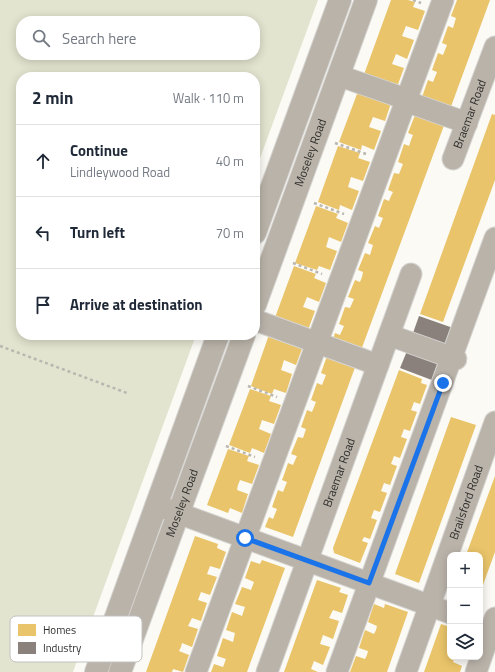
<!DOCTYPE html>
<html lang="en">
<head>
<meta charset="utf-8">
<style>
  :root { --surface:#fff; --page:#f2f2f3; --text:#1f2937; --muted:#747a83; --line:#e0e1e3 }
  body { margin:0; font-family:"Titillium Web",sans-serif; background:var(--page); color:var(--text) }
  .controls { position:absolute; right:12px; bottom:12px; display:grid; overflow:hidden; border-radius:8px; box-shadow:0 2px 10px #0003 }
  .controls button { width:36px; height:36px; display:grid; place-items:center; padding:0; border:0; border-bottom:1px solid var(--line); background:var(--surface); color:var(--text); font:20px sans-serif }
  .stop { position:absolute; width:12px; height:12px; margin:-9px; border:3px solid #1a73e8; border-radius:50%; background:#fff }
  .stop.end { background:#1a73e8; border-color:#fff; box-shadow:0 1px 4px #0008 }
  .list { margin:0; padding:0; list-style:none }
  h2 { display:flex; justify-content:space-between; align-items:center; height:52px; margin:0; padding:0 16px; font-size:17px }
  h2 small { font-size:13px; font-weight:400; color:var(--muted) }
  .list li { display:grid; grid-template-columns:26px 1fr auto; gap:12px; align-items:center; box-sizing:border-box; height:72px; padding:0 16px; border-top:1px solid var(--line) }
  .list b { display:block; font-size:15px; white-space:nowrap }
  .list p { margin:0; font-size:13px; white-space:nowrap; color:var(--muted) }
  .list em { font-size:13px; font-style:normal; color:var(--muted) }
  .icon { flex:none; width:22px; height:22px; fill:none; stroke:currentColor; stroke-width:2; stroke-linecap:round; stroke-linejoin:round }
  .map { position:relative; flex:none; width:495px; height:672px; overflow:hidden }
  .search { position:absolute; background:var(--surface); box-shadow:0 2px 10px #0003; left:16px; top:16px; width:244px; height:44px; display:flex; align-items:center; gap:10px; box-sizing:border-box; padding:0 14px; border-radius:16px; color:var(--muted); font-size:15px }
  .panel { position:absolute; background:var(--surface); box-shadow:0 2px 10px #0003; left:16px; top:72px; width:244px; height:268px; border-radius:16px }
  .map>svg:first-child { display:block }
  .green { fill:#e3e4cf; fill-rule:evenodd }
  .homes { fill:#e9c46a }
  .industry { fill:#8a817c }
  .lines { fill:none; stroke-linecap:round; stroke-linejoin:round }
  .minor-casing { stroke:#d6d5d2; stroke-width:23 }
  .major-casing { stroke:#d6d5d2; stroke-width:24 }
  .path { stroke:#bab6b0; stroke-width:2.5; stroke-dasharray:3 3; stroke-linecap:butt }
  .minor { stroke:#bab3aa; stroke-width:21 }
  .major { stroke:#bab3a9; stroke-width:22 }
  .route { stroke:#1a73e8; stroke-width:5 }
  .labels { text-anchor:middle; stroke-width:4; stroke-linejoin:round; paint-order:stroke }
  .street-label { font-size:12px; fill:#302f2d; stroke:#fff }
  .key { fill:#fff; stroke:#c1c1c0; stroke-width:1 }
  .key-label { font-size:11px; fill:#302f2d }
</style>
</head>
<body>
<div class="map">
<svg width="495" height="672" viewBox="0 0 495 672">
  <rect width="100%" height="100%" fill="#fbfaf5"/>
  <path class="green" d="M 0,0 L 318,0 L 255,172 L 255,77 L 21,77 L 21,335 L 196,335 L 73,672 L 0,672 ZM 21,21 L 255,21 L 255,55 L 21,55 Z"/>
  <g class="homes">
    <path d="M 391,0 L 408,0 L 415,2 L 413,7 L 425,11 L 418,30 L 406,26 L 402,36 L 414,40 L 407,59 L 396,54 L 392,64 L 404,68 L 397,87 L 362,80 Z"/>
    <path d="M 457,0 L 490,0 L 449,112 L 422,97 L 428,80 L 433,82 L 437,72 L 432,70 L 438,53 L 443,55 L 447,45 L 442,43 L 448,26 L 453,28 L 456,18 L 451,16 Z"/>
    <path d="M 360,86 L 391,103 L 385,121 L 373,117 L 369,127 L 381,131 L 374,150 L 362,145 L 361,150 L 339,142 Z"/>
    <path d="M 492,114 L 495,115 L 495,180 L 443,322 L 420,314 Z"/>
    <path d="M 415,115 L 446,120 L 360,353 L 332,343 L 335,333 L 340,335 L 344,326 L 339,324 L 345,307 L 350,308 L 354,299 L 348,297 L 355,280 L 360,282 L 362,277 L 363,272 L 358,270 L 365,253 L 370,255 L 373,245 L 368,243 L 375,226 L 379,228 L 383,218 L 378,216 L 384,199 L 389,201 L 391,196 L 393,192 L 388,190 L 394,173 L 399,174 L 403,164 L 398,162 L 404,144 L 409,146 L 411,140 L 413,135 L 408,133 Z"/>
    <path d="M 338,146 L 360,153 L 358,158 L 370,162 L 363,181 L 351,177 L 348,187 L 359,191 L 352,210 L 340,205 L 339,210 L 318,202 Z"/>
    <path d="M 316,206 L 338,214 L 336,218 L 348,223 L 341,242 L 329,237 L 326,247 L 337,251 L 330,270 L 319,266 L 317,270 L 295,263 Z"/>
    <path d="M 294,266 L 316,274 L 314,278 L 326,283 L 319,302 L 307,297 L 303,307 L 315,311 L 308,330 L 273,323 Z"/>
    <path d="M 271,329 L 303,346 L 296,365 L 284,360 L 281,370 L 292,374 L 286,393 L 274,389 L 272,394 L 251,386 Z"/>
    <path d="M 327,356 L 357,362 L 293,537 L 265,527 L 269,517 L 273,519 L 277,509 L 272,507 L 278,490 L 283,492 L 287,482 L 282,480 L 285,472 L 288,463 L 293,465 L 297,456 L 291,454 L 298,437 L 303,438 L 306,429 L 301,427 L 307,410 L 312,412 L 316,402 L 311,400 L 317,383 L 322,385 L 326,375 L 321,373 Z"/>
    <path d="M 399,370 L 422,379 L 421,383 L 427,385 L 420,404 L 414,402 L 411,410 L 417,412 L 410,431 L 404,429 L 401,437 L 407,439 L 400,458 L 394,456 L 391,464 L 397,466 L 390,485 L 384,483 L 381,491 L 387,493 L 380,512 L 374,510 L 371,518 L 377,520 L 370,539 L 364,537 L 362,541 L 368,543 L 360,563 L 334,553 L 333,548 Z"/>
    <path d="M 250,389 L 271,396 L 269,401 L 281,405 L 274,424 L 262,420 L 259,429 L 271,434 L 264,453 L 252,448 L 250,453 L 229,445 Z"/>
    <path d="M 451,417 L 476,425 L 419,583 L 395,574 Z"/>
    <path d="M 228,449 L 249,456 L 247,461 L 259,465 L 252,484 L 240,480 L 238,485 L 237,490 L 248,494 L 242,513 L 230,508 L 228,513 L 207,505 Z"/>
    <path d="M 495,476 L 495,552 L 480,593 L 480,555 L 466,555 Z"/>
    <path d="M 195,536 L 218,544 L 217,548 L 226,552 L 220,569 L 210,566 L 207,574 L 217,577 L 210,595 L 201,592 L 198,600 L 207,603 L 201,621 L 192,618 L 188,626 L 198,629 L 192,647 L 182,643 L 181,647 L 179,651 L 189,655 L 183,672 L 173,669 L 172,672 L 146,672 Z"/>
    <path d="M 262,560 L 285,568 L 247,672 L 211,672 L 214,664 L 223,667 L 226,659 L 217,656 L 223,638 L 233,642 L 235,633 L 226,630 L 232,612 L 242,616 L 245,607 L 235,604 L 242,587 L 251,590 L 254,582 L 245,578 L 251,561 L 260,564 Z"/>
    <path d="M 317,580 L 341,588 L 339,592 L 348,595 L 342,613 L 333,610 L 329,618 L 339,621 L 333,639 L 323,635 L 320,644 L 330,647 L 323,665 L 314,661 L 311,669 L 318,672 L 284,672 Z"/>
    <path d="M 374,604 L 384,608 L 385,604 L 408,612 L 387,672 L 350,672 L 356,656 L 365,659 L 367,655 L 368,651 L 359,648 L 365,630 L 374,634 L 376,630 L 377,626 L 368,622 Z"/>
    <path d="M 441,624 L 450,627 L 450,657 L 455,657 L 453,662 L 462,666 L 460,672 L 424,672 Z"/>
  </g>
  <g class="industry">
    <path d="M 419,316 L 456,329 L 449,347 L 413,333 Z"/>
    <path d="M 407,351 L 443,364 L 437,382 L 400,368 Z"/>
  </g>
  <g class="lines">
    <defs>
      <g id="minor">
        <path d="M 340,76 L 406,99"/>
        <path d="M 405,101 L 467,123"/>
        <path id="s1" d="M 453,159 L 495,47"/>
        <path d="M 255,320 L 378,365"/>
        <path d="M 389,335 L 456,359"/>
        <path d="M 156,505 L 450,613"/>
        <path d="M 196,672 L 443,0"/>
        <path id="s2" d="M 267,672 L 411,274"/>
        <path d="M 337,672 L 495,238"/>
        <path id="s3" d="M 406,672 L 495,422"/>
        <path d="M 476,672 L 495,618"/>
      </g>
      <g id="major">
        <path d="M 255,233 L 340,0"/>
        <path id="s4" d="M 255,305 L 366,0"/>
        <path d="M 96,672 L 218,335"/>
        <path id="s5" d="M 120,672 L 244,335"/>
      </g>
    </defs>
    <use href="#minor" class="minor-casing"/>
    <use href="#major" class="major-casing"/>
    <g class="path">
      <path d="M 413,0 L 421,3"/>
      <path d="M 335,143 L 366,154"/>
      <path d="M 314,203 L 344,214"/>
      <path d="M 293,263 L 322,274"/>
      <path d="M 0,346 L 127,393"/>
      <path d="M 248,386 L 277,397"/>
      <path d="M 226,446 L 255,457"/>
    </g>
    <use href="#minor" class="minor"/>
    <use href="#major" class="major"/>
  </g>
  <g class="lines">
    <path class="route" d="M 245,538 L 369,583 L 443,383"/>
  </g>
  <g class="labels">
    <g class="street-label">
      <text dy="4" stroke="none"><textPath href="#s1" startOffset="48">Braemar Road</textPath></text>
      <text dy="4" stroke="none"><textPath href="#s4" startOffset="162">Moseley Road</textPath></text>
      <text dy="4" stroke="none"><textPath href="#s2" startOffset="212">Braemar Road</textPath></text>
      <text dy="4" stroke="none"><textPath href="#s3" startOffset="180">Brailsford Road</textPath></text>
      <text dy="4" stroke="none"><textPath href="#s5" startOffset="180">Moseley Road</textPath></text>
    </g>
  </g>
  <rect x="10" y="616" width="132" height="46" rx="6" class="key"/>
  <rect x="18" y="624" width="18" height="12" fill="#e9c46a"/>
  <rect x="18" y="642" width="18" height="12" fill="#8a817c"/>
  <g class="key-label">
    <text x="43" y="634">Homes</text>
    <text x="43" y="652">Industry</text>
  </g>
</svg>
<div class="controls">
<button>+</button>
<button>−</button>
<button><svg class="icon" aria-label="layers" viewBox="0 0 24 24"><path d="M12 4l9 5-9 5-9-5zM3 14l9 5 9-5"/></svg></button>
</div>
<div class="stop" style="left:245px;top:538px"></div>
<div class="stop end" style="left:443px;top:383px"></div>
<div class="search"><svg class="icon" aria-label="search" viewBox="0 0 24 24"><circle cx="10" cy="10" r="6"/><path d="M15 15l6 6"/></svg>Search here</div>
<section class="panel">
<h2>2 min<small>Walk · 110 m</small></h2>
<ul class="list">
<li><svg class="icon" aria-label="ahead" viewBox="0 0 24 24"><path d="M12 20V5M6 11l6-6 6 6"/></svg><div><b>Continue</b><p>Lindleywood Road</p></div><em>40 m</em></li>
<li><svg class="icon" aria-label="left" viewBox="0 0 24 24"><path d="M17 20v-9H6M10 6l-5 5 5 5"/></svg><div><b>Turn left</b></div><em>70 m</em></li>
<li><svg class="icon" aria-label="arrive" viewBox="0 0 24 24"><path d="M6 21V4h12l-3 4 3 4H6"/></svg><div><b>Arrive at destination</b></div></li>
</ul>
</section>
</div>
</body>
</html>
